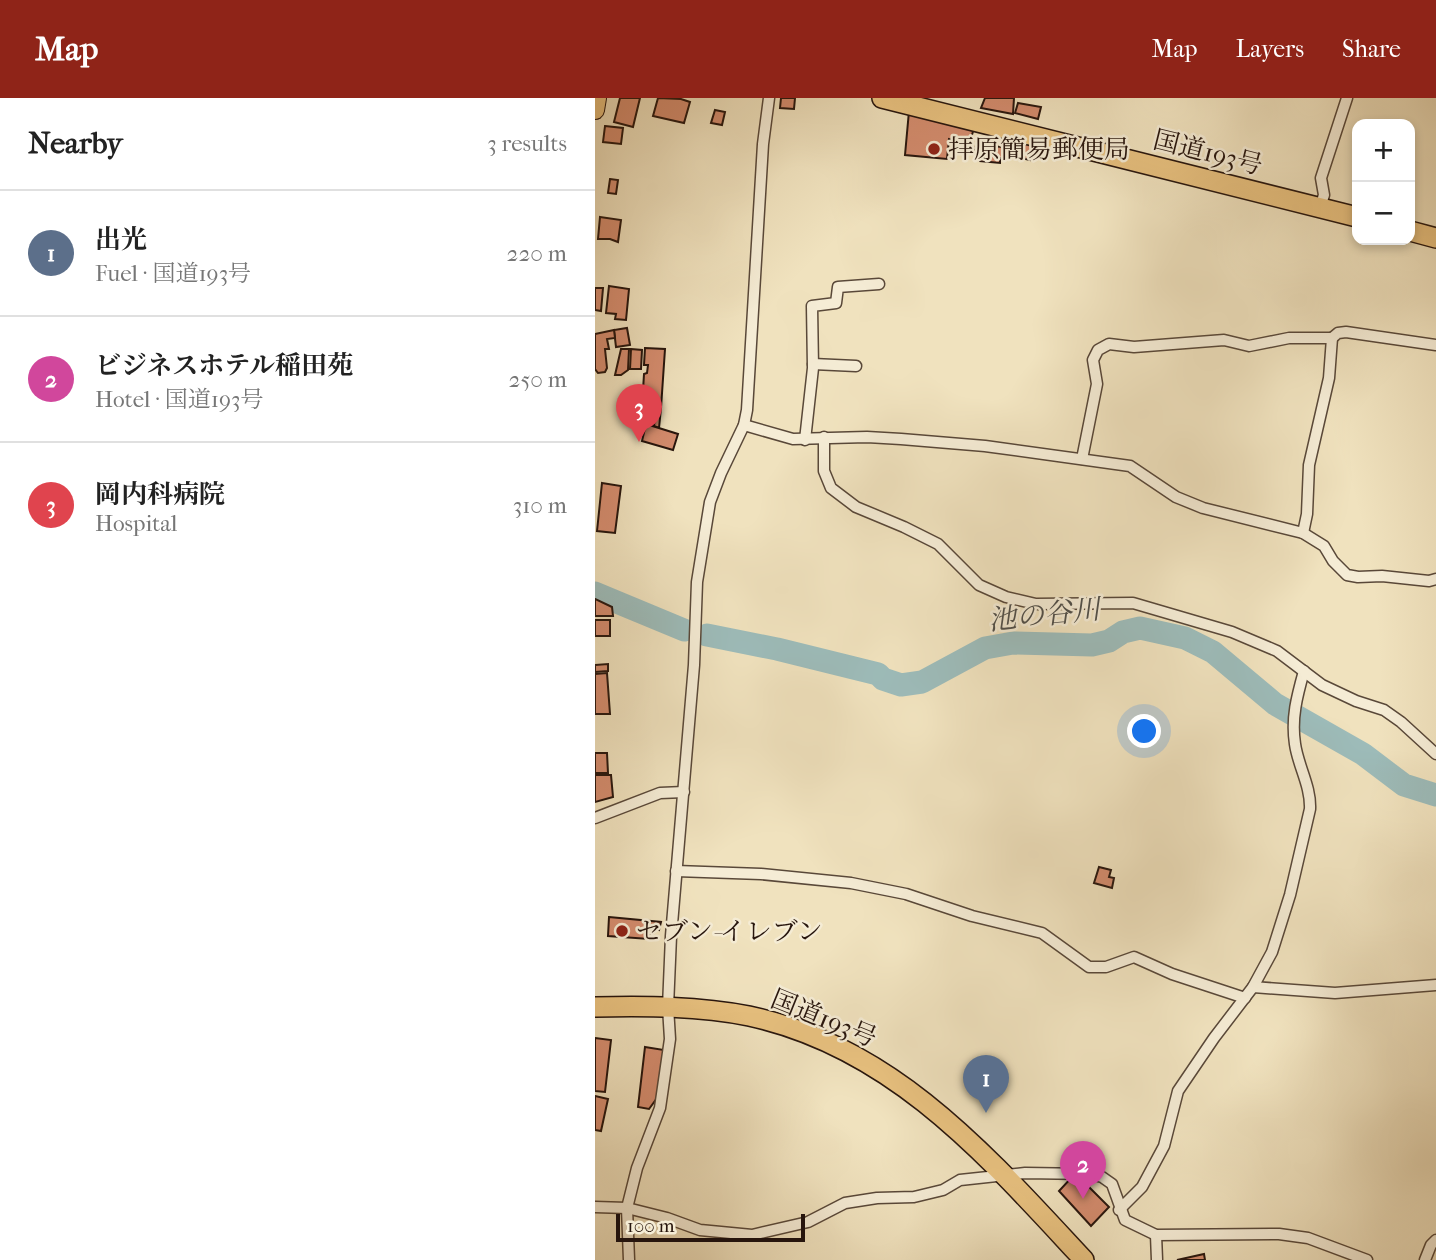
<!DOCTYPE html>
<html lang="en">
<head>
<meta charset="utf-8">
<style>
  :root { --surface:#fff; --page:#f6f6f6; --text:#222; --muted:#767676; --line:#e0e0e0; --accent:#8f2418 }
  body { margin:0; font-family:"IM FELL French Canon","Noto Serif JP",serif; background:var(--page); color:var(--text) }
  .controls { position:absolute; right:21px; top:21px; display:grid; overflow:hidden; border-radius:14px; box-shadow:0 4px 10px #0003 }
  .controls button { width:63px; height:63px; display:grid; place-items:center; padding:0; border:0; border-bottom:2px solid var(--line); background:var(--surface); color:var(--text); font:35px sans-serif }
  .scale { position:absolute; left:21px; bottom:18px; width:189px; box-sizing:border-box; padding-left:7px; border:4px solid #27150d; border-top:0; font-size:19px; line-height:24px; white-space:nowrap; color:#27150d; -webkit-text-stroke:5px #f5ecd5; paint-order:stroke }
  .you { position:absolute; left:550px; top:634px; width:24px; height:24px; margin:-18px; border:5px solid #fff; border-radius:50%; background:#1a73e8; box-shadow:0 0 0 10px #1a73e833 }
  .badge { display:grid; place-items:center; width:46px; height:46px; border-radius:50%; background:var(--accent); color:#fff; font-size:23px; font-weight:700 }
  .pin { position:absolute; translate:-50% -58px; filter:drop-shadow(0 2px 4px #0008) }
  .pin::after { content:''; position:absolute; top:37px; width:24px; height:21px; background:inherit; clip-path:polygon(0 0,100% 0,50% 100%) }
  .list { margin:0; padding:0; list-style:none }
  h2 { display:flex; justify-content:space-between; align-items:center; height:91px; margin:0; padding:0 28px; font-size:30px }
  h2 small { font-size:23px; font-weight:400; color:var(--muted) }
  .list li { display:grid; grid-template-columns:46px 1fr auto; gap:21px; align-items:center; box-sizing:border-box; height:126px; padding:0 28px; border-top:2px solid var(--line) }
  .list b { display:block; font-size:26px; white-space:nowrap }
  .list p { margin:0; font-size:23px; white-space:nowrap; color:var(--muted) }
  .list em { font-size:23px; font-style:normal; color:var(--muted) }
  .map { position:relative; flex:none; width:841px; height:1162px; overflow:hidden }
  header { display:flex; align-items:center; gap:42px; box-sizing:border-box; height:98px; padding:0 35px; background:var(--accent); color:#fff }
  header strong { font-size:33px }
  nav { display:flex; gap:38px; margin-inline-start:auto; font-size:24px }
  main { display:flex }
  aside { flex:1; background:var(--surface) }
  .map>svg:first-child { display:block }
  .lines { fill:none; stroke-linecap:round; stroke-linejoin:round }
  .river { stroke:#9dbcba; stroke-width:23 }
  .building { fill:#d48c6e; stroke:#27150d; stroke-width:2 }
  .street-casing { stroke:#594839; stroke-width:13 }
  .primary-casing { stroke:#27150d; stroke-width:20 }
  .highway-casing { stroke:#27150d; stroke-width:22 }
  .street { stroke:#f5ecd5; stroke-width:10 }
  .primary { stroke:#e8c17f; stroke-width:18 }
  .highway { stroke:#e8c17f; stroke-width:19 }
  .poi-dot { fill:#8f2418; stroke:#f5ecd5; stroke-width:2.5 }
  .labels { text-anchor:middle; stroke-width:5; stroke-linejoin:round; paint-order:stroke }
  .poi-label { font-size:26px; fill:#27150d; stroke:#f5ecd5; text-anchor:start }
  .street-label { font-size:26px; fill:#27150d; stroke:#f5ecd5 }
  .water-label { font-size:28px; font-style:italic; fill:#504f4a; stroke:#f5ecd5 }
</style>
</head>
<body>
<header>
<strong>Map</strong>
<nav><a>Map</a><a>Layers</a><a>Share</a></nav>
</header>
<main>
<aside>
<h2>Nearby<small>3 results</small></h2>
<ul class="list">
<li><span class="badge" style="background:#5c6f8a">1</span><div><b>出光</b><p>Fuel · 国道193号</p></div><em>220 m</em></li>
<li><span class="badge" style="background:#d1479c">2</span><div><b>ビジネスホテル稲田苑</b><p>Hotel · 国道193号</p></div><em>250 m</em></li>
<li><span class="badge" style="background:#e0444e">3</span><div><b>岡内科病院</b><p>Hospital</p></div><em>310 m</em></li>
</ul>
</aside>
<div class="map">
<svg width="841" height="1162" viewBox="0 0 841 1162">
  <rect width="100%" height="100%" fill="#f0e2be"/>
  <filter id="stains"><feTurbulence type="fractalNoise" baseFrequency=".00286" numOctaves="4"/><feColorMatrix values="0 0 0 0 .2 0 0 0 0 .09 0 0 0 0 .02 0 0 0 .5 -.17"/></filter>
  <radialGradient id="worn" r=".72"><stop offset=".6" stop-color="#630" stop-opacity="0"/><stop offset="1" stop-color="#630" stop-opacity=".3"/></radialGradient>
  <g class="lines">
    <g class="river">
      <path d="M 0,495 L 89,532"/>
      <path d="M 112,537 L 182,551 L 283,576 L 288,581 L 306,587 L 327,584 L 390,550 L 418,545 L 497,547 L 514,543 L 528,534 L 545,530 L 590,540 L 618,554 L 680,606 L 768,656 L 809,687 L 841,697"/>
    </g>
  </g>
  <g class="building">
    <path d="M 25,0 L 45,0 L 38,29 L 19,24 Z"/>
    <path d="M 63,0 L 86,1 L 95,4 L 89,25 L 58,18 Z"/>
    <path d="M 186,0 L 200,0 L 199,11 L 185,10 Z"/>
    <path d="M 390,0 L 419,0 L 418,16 L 386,10 Z"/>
    <path d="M 423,5 L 446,9 L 443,21 L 420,15 Z"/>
    <path d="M 120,12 L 130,14 L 127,27 L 116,25 Z"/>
    <path d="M 314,13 L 379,30 L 374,47 L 354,41 L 352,61 L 310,57 Z"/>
    <path d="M 10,28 L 28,30 L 26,46 L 8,44 Z"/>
    <path d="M 409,40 L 439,45 L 435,62 L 410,56 L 409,60 L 405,60 L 405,65 L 385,63 L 384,56 L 380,56 L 381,47 L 407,49 Z"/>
    <path d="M 15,81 L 23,82 L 21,96 L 13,95 Z"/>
    <path d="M 5,119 L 26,122 L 23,144 L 15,141 L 3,141 Z"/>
    <path d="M 14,188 L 34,191 L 31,222 L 20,221 L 21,216 L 11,215 Z"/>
    <path d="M 0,190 L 8,190 L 6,213 L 0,212 Z"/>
    <path d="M 32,230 L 35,247 L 21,249 L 19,232 Z"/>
    <path d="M 19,232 L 20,240 L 12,241 L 14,251 L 10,251 L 12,270 L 10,274 L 3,275 L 0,271 L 0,236 Z"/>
    <path d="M 50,250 L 70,251 L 66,310 L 47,309 L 49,276 L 52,275 L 53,267 L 49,267 Z"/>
    <path d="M 26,251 L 34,251 L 33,272 L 26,277 L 20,277 Z"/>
    <path d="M 36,251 L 47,252 L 46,271 L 35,271 Z"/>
    <path d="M 61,310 L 66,310 L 64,330 L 59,328 Z"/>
    <path d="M 51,326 L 83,336 L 78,352 L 47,343 Z"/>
    <path d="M 7,385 L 26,388 L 20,435 L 2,433 Z"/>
    <path d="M 0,501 L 17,509 L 18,518 L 0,518 Z"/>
    <rect x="0" y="522" width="15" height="16"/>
    <path d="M 13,566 L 13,573 L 0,574 L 0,567 Z"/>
    <path d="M 12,575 L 15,616 L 0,616 L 0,576 Z"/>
    <path d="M 0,655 L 12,655 L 13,675 L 0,675 Z"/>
    <path d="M 0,677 L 16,677 L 18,699 L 0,704 Z"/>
    <path d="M 504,769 L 516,772 L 514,779 L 519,780 L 517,790 L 499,785 Z"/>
    <path d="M 14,819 L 66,824 L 64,832 L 55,830 L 54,841 L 13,838 Z"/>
    <path d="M 0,940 L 16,942 L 10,994 L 0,993 Z"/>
    <path d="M 50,949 L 69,952 L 62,1000 L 54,1011 L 43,1009 Z"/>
    <path d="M 0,998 L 13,1001 L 6,1033 L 0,1032 Z"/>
    <path d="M 477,1079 L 485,1080 L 514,1109 L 496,1128 L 464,1093 Z"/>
    <path d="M 609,1156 L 610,1162 L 582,1162 Z"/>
  </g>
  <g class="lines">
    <defs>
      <g id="street">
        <path d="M 725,109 L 729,97 L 726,80 L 752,0"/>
        <path d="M 737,240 L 743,235 L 751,234 L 841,247"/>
        <path d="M 218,266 L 261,268"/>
        <path d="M 149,327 L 198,341 L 272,339 L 306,341 L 390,348 L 535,368 L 581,399 L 608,410 L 708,435 L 729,448 L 738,463 L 752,477 L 763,479 L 787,478 L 834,483 L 841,481"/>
        <path d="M 229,339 L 229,373 L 236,390 L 261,409 L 309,429 L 343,446 L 384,487 L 411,499 L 441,506 L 538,505 L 637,534 L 682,553 L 727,587 L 761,603 L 789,612 L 806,624 L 841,656"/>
        <path d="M 210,342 L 218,270 L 217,208 L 241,205 L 243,189 L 284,186"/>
        <path d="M 487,361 L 502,286 L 498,262 L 503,252 L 514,246 L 539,249 L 629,242 L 654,248 L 694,240 L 737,240 L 734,280 L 714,367 L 712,416 L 708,435"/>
        <path d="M 0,720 L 65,695 L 89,694"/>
        <path d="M 81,773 L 166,776 L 256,785 L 311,796 L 377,818 L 447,835 L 494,869 L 511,869 L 539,859 L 577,876 L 650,900"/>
        <path d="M 658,889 L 740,895 L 841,887"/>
        <path d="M 0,1109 L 32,1110 L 72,1120 L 105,1132 L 157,1137 L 213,1124 L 250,1105 L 282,1100 L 319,1099 L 348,1092 L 365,1082 L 430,1075 L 494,1076 L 507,1079 L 517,1086 L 530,1122 L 561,1137 L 684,1136 L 713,1140 L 772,1162"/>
        <path d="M 524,1112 L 547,1089 L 569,1048 L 583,993 L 619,940 L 658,889 L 677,854 L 695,797 L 715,711 C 716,688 703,668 700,646 C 696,620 702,598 709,573"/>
        <path d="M 561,1137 L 562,1162"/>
        <path d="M 34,1162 L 32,1110 L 42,1070 L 65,1010 L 75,941 L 73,909 L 76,838 L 99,567 L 102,484 L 115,404 L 126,375 L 149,327 L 152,312 L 168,46 L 174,0"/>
        <path d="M 830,1162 L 836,1147 L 841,1142"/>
      </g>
      <path id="primary" d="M 0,12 L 2,0"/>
      <g id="highway">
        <path d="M 287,0 L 762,119"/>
        <path d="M 815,133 L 841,140"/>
        <path d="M 0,909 C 51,908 104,908 154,918 C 299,949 393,1059 489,1162"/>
      </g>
    </defs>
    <use href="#street" class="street-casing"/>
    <use href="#primary" class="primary-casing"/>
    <use href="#highway" class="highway-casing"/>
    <use href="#street" class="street"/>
    <use href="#primary" class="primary"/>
    <use href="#highway" class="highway"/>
  </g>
  <g class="poi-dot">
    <circle cx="339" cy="51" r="7"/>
    <circle cx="27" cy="833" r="7"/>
  </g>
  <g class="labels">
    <g class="poi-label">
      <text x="353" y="60">拝原簡易郵便局</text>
      <text x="41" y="842">セブン-イレブン</text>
    </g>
    <g class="street-label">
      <text transform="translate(613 54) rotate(14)" y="9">国道193号</text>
      <text transform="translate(229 920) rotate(22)" y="9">国道193号</text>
    </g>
    <g class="water-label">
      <text transform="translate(449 516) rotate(-6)" y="10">池の谷川</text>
    </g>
  </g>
  <rect width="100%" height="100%" filter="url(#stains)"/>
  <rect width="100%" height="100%" fill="url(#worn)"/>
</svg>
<div class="controls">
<button>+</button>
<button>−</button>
</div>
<div class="scale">100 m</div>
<div class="you"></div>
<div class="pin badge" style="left:391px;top:1015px;background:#5c6f8a">1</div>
<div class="pin badge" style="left:488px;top:1101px;background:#d1479c">2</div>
<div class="pin badge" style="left:44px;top:344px;background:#e0444e">3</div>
</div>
</main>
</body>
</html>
